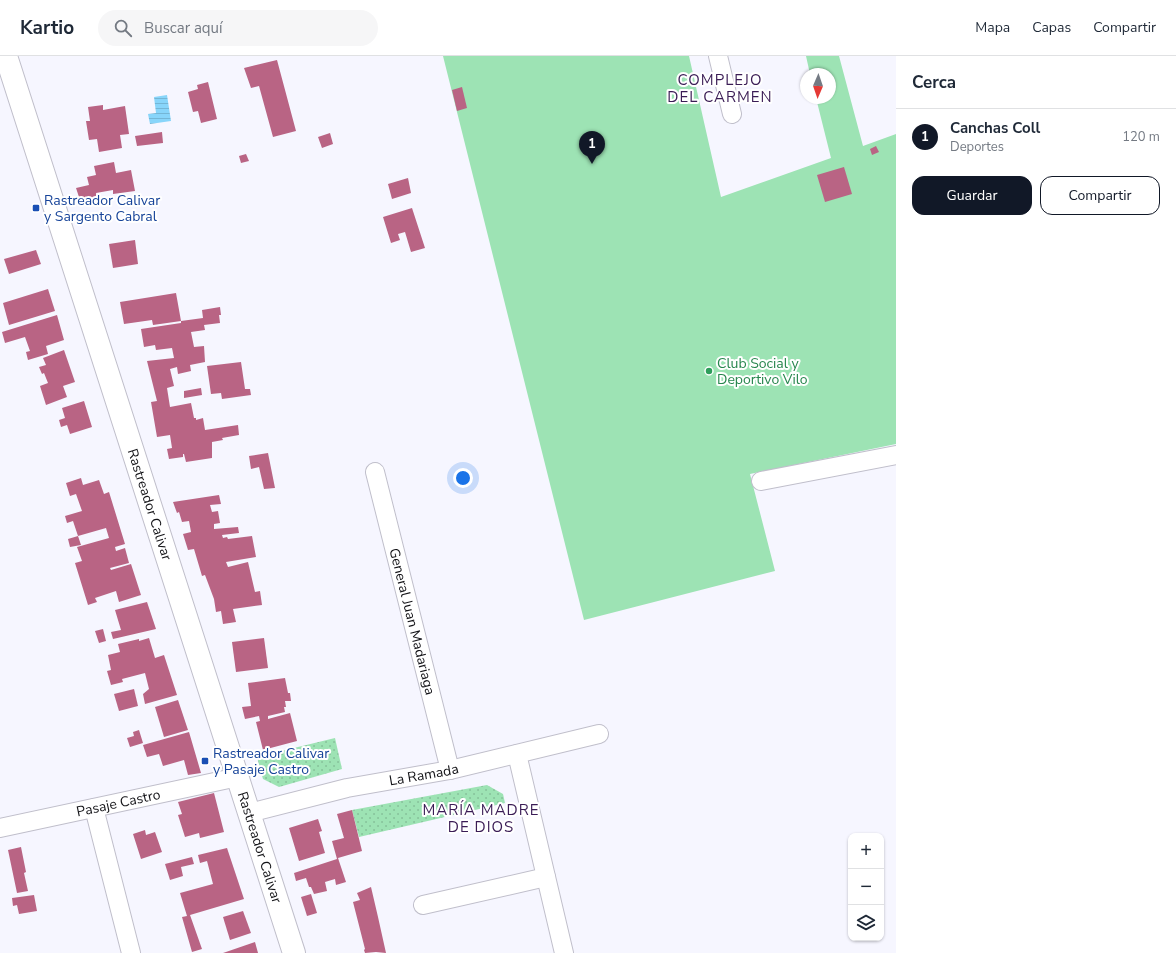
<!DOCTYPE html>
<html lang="es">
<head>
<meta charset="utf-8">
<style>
  :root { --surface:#fff; --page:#f6f6f7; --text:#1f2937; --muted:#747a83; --line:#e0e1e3; --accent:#111827 }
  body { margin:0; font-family:"Nunito Sans",sans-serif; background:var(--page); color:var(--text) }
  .controls { position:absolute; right:12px; bottom:12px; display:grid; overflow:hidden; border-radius:8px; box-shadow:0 1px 3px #0004 }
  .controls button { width:36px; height:36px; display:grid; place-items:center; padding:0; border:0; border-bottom:1px solid var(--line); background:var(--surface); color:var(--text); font:20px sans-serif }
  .compass { position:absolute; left:800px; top:12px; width:36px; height:36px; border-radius:50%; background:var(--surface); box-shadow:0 1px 3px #0004; rotate:182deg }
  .you { position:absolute; left:463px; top:422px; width:14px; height:14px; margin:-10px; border:3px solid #fff; border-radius:50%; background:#1a73e8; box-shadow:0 0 0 6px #1a73e833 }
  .badge { display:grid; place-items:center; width:26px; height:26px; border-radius:50%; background:var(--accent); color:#fff; font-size:13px; font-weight:700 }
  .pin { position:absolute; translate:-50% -33px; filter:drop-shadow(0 1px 2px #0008) }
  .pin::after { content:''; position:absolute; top:21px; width:14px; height:12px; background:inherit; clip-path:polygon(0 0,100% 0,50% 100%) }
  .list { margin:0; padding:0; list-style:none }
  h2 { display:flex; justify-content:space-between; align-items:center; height:52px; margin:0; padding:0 16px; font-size:17px }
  h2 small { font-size:13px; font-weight:400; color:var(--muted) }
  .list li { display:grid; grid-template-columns:26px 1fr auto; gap:12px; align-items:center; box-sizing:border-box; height:56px; padding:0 16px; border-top:1px solid var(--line) }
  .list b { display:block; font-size:15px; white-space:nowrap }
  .list p { margin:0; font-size:13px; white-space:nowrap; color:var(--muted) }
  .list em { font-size:13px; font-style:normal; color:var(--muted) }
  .actions { display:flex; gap:8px; padding:12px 16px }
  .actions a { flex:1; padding:9px 0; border:1px solid var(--accent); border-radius:12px; text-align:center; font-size:14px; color:var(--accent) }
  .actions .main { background:var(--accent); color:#fff }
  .icon { flex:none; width:22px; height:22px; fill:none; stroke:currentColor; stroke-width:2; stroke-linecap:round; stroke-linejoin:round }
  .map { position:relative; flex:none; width:896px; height:897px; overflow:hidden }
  header { display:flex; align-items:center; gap:24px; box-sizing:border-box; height:56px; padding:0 20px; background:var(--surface); border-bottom:1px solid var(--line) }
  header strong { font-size:19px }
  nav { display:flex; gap:22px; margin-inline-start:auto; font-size:14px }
  .search { width:280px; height:36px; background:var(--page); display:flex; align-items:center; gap:10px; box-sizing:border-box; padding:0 14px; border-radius:22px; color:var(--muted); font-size:15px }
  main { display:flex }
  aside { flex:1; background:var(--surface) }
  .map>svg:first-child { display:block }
  .grass { fill:url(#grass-dots) }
  .pitch { fill:#9de3b4 }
  .water { fill:url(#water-rules) }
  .building { fill:#b96484 }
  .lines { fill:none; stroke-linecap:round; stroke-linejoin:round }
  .minor-casing { stroke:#c0bfcb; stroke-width:20 }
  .secondary-casing { stroke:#c0bfcb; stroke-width:24 }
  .minor { stroke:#fff; stroke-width:18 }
  .secondary { stroke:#fff; stroke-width:22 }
  .transit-dot { fill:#1a4fb4; stroke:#fff; stroke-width:1.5 }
  .leisure-dot { fill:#2e9e5b; stroke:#fff; stroke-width:1.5 }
  .labels { text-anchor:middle; stroke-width:4; stroke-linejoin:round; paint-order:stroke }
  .transit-label { font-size:14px; fill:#164399; stroke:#fff; text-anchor:start }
  .leisure-label { font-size:14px; fill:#27864d; stroke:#fff; text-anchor:start }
  .street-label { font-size:14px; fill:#131317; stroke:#fff }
  .neighbourhood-label { font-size:15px; letter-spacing:1px; fill:#3a1c55; stroke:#fff }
</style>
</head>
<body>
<header>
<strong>Kartio</strong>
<div class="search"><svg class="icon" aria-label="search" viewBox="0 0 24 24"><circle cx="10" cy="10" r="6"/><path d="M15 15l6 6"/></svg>Buscar aquí</div>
<nav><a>Mapa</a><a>Capas</a><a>Compartir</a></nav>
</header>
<main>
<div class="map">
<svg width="896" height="897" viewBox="0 0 896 897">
  <defs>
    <pattern id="grass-dots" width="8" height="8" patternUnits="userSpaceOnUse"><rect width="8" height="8" fill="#9de3b4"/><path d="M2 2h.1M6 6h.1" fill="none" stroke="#86c29a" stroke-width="1.8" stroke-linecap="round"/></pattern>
    <pattern id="water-rules" width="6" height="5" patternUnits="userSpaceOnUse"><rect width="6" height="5" fill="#88d5fa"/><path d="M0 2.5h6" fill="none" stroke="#74b6d6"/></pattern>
  </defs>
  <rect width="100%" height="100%" fill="#f6f6ff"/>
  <g class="grass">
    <path d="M 335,682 L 342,713 L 279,731 L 263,723 L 257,701 Z"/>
    <path d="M 487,729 L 503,738 L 505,747 L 359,781 L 352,754 Z"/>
  </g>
  <path class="pitch" d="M 443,0 L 689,0 L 721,141 L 831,102 L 816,42 L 830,42 L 830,18 L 810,18 L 806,0 L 839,0 L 863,90 L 896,78 L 896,388 L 750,418 L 775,515 L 584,564 Z"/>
  <path class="water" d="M 167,39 L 171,65 L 150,68 L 148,58 L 156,57 L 154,41 Z"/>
  <g class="building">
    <path d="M 277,4 L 296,75 L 273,81 L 259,30 L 251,32 L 244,12 Z"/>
    <path d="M 208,26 L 217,63 L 201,67 L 198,55 L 193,56 L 188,36 L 198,33 L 197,29 Z"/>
    <path d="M 462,31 L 467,52 L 457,55 L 452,34 Z"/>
    <path d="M 103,49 L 103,54 L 125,50 L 129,78 L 120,79 L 122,92 L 99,96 L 97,83 L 89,84 L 86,65 L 90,65 L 88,51 Z"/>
    <path d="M 162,76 L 163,87 L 137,90 L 135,80 Z"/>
    <path d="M 330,77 L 333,88 L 322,92 L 318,81 Z"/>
    <path d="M 876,90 L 879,96 L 872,99 L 870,93 Z"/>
    <path d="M 246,98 L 249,105 L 241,107 L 239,100 Z"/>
    <path d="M 114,106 L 116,117 L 131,114 L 135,135 L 113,138 L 113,134 L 96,137 L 97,141 L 80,144 L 76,132 L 89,129 L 87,121 L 96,119 L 94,110 Z"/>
    <path d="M 844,111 L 852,138 L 825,146 L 817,119 Z"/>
    <path d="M 408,122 L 411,137 L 392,143 L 388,128 Z"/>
    <path d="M 412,152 L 425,192 L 411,196 L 405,176 L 398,178 L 400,184 L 391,187 L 383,161 Z"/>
    <path d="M 135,184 L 138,208 L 113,212 L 109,188 Z"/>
    <path d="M 36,194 L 41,208 L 9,218 L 4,203 Z"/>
    <path d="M 48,233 L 55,255 L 9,269 L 3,247 Z"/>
    <path d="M 176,237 L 181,265 L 203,262 L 202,254 L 220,251 L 221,259 L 219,259 L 220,267 L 204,269 L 205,274 L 191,276 L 194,291 L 204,290 L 205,306 L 190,309 L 191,315 L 178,318 L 177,311 L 170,313 L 174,330 L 167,332 L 170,351 L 191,347 L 194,362 L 196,362 L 196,364 L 203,362 L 205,374 L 238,369 L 239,379 L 222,382 L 223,384 L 212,386 L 212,402 L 186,406 L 184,398 L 183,398 L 183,401 L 169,403 L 167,393 L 172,392 L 170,379 L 157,381 L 151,346 L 157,345 L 147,305 L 174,302 L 172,292 L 156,294 L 155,289 L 144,291 L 141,273 L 181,267 L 181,265 L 153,269 L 152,264 L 124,268 L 120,246 Z"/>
    <path d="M 57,259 L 64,284 L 46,290 L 48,298 L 28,304 L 26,296 L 30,295 L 25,281 L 5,287 L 2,276 Z"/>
    <path d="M 64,294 L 75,326 L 63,330 L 67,341 L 46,349 L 40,330 L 48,327 L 44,317 L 42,318 L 39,311 L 46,309 L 43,302 Z"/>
    <path d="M 241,306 L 245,333 L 250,333 L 251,339 L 222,343 L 221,337 L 211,338 L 207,310 Z"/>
    <path d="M 201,332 L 202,339 L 184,342 L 184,335 Z"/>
    <path d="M 84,345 L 92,371 L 70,378 L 67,369 L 61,371 L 59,364 L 65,362 L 62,352 Z"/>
    <path d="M 268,397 L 275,432 L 264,433 L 259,411 L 251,413 L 249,400 Z"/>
    <path d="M 81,422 L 83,429 L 99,424 L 104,438 L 109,436 L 125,488 L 115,491 L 116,495 L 125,492 L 129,507 L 110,512 L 111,514 L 131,508 L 141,539 L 119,546 L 116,535 L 95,542 L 97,546 L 88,549 L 75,507 L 82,505 L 77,491 L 109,482 L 106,472 L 78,480 L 73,465 L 67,467 L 65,460 L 82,455 L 76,438 L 70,440 L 66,427 Z"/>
    <path d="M 219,439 L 221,448 L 210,449 L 212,456 L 218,455 L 220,467 L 214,468 L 214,473 L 238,471 L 239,477 L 222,479 L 223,482 L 227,481 L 228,483 L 252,480 L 256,501 L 226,506 L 228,511 L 248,506 L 255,536 L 260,535 L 262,549 L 233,553 L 236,566 L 223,568 L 221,555 L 216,556 L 214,543 L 205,519 L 202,520 L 194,493 L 188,494 L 183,478 L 191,476 L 189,465 L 182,466 L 179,456 L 177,457 L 173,446 Z"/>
    <path d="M 78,480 L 81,489 L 70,491 L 68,483 Z"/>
    <path d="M 147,546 L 156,573 L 113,583 L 111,576 L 121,574 L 115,554 Z"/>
    <path d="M 103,573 L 106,585 L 99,587 L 95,575 Z"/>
    <path d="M 149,582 L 155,602 L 164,599 L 177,639 L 145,648 L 143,638 L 149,633 L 145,617 L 122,623 L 123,626 L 111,629 L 107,615 L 111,614 L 108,599 L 120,596 L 118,588 L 139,583 L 139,585 Z"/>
    <path d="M 264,582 L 268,612 L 236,616 L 232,586 Z"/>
    <path d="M 285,622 L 288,637 L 290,637 L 291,645 L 285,645 L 286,651 L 284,651 L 285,656 L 268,660 L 268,663 L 290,657 L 297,685 L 263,694 L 256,666 L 260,665 L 259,660 L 245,663 L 242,651 L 251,650 L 248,627 Z"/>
    <path d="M 134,633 L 138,650 L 119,655 L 114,638 Z"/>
    <path d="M 178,644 L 188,674 L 164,681 L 155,651 Z"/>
    <path d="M 139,674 L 143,687 L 130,691 L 127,682 L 134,680 L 133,676 Z"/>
    <path d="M 189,676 L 201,717 L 188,719 L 184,704 L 163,710 L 159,698 L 147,701 L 143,689 Z"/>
    <path d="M 214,737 L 224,776 L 200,782 L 199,777 L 185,781 L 178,759 L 182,758 L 178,746 Z"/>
    <path d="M 352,754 L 362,795 L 338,802 L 346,826 L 336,829 L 335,823 L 325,826 L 327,835 L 314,838 L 311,831 L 309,831 L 306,822 L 296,825 L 294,817 L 337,803 L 332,785 L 344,782 L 337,758 Z"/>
    <path d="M 318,763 L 322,775 L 319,776 L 325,797 L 299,805 L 289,772 Z"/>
    <path d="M 145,774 L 146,779 L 155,776 L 162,796 L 141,803 L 133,778 Z"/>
    <path d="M 21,791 L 26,816 L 24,817 L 28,835 L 17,837 L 8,794 Z"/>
    <path d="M 227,792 L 244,843 L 190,859 L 202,893 L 192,896 L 182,861 L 187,860 L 180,837 L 213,828 L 207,805 L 200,807 L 198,799 Z"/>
    <path d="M 192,801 L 194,808 L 181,811 L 183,820 L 170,824 L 165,808 Z"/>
    <path d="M 371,831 L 378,861 L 386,897 L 376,896 L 365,897 L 364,894 L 365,893 L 353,846 L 360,844 L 357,837 Z"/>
    <path d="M 311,838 L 317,857 L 307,860 L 301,841 Z"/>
    <path d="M 34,839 L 37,855 L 19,858 L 17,849 L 13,850 L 12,842 Z"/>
    <path d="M 243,855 L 251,877 L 230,884 L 223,861 Z"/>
    <path d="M 255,886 L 258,897 L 223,897 Z"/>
  </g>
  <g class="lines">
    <defs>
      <g id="minor">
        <path d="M 718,0 L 732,58"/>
        <path id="s1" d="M 375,416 L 450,714"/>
        <path d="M 761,425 L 896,399"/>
        <path d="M 517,698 L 564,897"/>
        <path d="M 94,752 L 131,897"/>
        <path id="s2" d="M 249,757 L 347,732 L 450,714 L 599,678"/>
        <path id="s3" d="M 0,772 L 238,721"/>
        <path d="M 423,849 L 546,821"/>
      </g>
      <g id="secondary">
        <path id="s4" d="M 6,0 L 294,897"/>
      </g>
    </defs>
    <use href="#minor" class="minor-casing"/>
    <use href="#secondary" class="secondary-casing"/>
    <use href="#minor" class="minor"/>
    <use href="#secondary" class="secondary"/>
  </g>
  <g class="transit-dot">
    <rect x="32" y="148" width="8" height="8" rx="2"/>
    <rect x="201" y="701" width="8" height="8" rx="2"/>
  </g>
  <circle class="leisure-dot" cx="709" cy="315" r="4"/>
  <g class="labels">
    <g class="transit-label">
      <text x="44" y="149">Rastreador Calivar<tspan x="44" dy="16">y Sargento Cabral</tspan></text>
      <text x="213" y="702">Rastreador Calivar<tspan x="213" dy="16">y Pasaje Castro</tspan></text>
    </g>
    <g class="leisure-label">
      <text x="717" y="312">Club Social y<tspan x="717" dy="16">Deportivo Vilo</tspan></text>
    </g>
    <g class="street-label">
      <text dy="5" stroke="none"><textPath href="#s4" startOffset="471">Rastreador Calivar</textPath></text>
      <text dy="5" stroke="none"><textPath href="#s1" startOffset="154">General Juan Madariaga</textPath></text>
      <text dy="5" stroke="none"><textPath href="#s2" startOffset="179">La Ramada</textPath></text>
      <text dy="5" stroke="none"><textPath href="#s3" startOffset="121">Pasaje Castro</textPath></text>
      <text dy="5" stroke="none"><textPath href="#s4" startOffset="831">Rastreador Calivar</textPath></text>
    </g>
    <g class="neighbourhood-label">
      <text x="720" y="29">COMPLEJO<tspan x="720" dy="17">DEL CARMEN</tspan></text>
      <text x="481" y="759">MARÍA MADRE<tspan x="481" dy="17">DE DIOS</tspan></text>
    </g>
  </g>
</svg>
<div class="controls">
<button>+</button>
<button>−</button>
<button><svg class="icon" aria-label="layers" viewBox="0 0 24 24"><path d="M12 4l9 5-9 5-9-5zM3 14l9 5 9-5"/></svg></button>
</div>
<svg class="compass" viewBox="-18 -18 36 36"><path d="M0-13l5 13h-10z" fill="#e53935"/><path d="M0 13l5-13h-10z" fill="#747a83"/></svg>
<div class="you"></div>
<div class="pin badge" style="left:592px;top:108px">1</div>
</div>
<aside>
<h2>Cerca<small></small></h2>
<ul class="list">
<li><span class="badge">1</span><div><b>Canchas Coll</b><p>Deportes</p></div><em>120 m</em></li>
</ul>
<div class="actions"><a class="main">Guardar</a><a>Compartir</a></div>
</aside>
</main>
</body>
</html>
